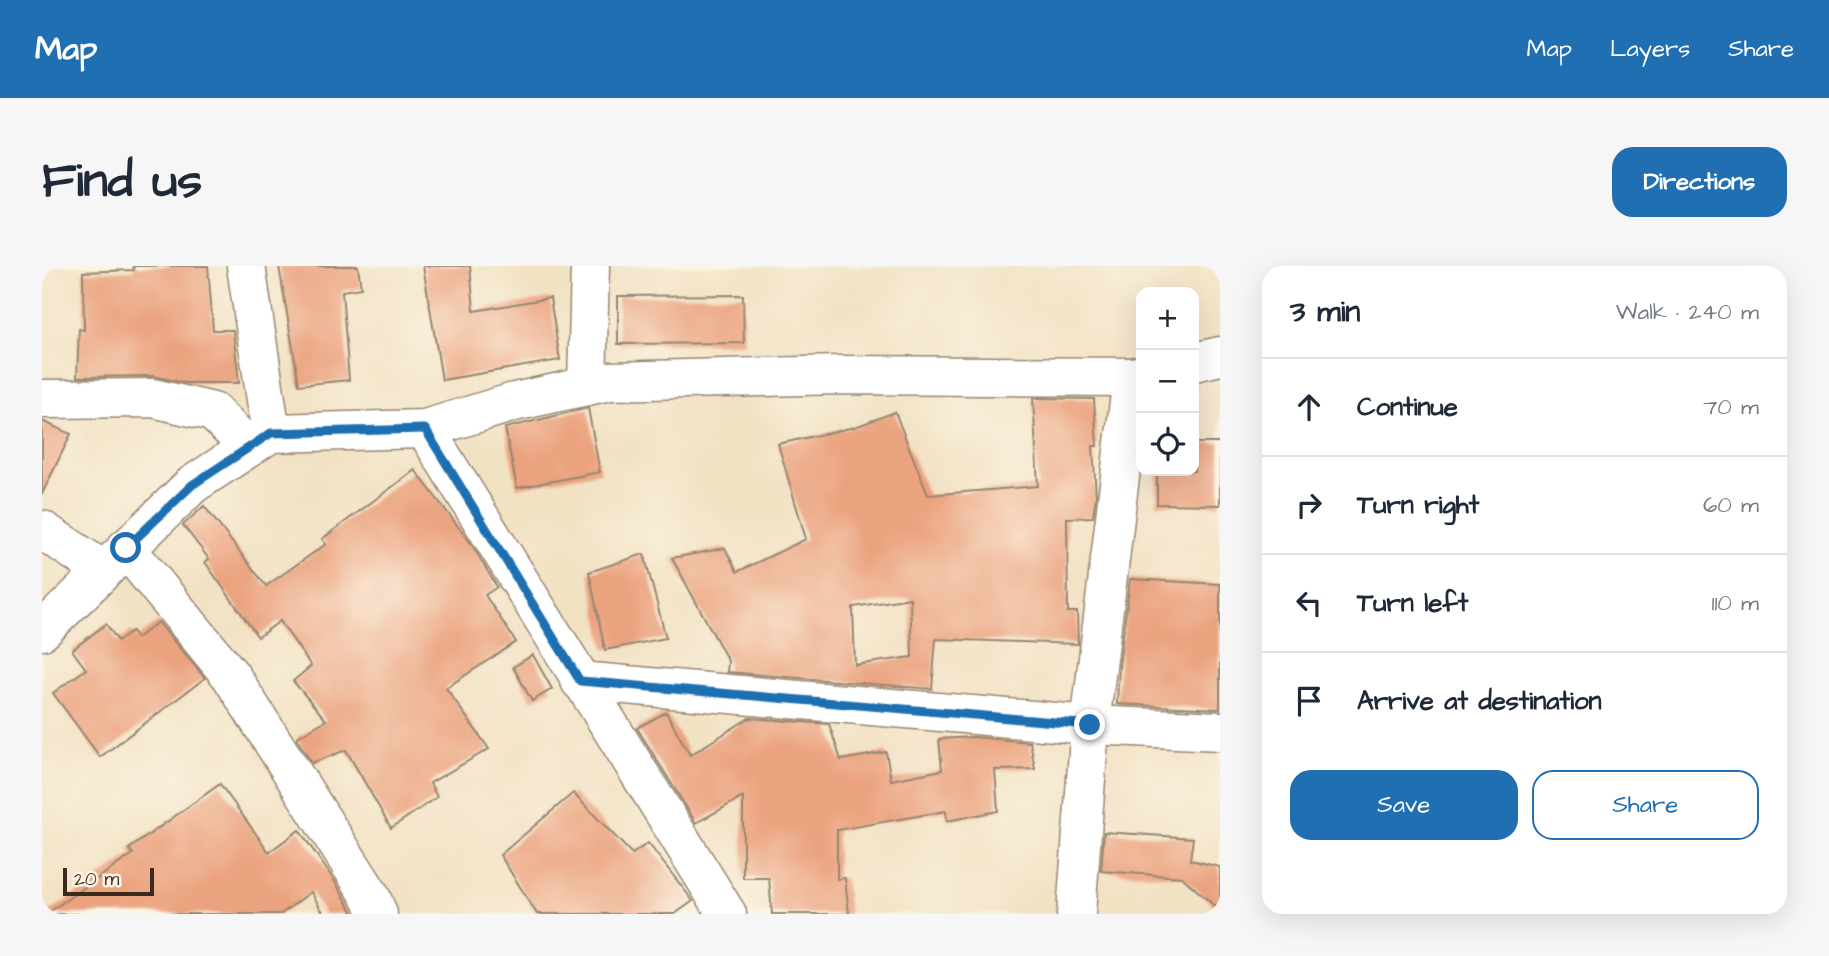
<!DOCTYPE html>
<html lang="en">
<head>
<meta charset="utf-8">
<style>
  :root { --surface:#fff; --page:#f6f6f7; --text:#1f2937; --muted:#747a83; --line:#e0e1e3; --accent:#1f6fb2 }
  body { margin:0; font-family:"Architects Daughter",sans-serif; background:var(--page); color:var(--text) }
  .controls { position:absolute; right:21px; top:21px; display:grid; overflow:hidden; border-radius:14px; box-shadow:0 7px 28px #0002 }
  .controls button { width:63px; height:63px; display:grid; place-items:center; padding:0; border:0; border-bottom:2px solid var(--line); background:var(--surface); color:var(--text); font:35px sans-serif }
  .scale { position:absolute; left:21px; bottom:18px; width:91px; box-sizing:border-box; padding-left:7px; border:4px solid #3b2a1e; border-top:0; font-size:19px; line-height:24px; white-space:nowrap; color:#3b2a1e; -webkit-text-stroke:5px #fcf5e5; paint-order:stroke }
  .stop { position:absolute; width:21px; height:21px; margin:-16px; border:5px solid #1f6fb2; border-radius:50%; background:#fff }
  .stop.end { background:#1f6fb2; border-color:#fff; box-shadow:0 2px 7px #0008 }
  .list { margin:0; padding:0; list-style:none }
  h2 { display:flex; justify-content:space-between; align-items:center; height:91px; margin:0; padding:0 28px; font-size:30px }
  h2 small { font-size:23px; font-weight:400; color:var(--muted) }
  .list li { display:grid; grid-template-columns:46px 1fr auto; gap:21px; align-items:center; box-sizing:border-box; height:98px; padding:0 28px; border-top:2px solid var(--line) }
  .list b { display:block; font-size:26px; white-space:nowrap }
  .list em { font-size:23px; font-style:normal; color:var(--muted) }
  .actions { display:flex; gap:14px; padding:21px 28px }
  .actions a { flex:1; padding:16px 0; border:2px solid var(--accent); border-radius:21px; text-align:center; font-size:24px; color:var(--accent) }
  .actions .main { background:var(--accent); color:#fff }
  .icon { flex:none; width:38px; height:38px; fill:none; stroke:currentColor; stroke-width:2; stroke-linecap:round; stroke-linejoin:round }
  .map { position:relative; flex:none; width:1178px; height:648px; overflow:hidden; border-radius:21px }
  header { display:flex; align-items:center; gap:42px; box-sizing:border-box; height:98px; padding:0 35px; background:var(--accent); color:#fff }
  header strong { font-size:33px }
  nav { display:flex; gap:38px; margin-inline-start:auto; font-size:24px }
  .intro { display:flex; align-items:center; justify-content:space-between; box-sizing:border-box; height:168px; padding:0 42px }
  h1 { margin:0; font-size:49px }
  .button { padding:18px 32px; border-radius:21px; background:var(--accent); color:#fff; font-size:24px; font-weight:700 }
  main { display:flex; gap:42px; padding:0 42px }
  aside { flex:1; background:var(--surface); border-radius:21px; box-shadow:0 7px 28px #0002 }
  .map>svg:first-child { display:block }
  .building { fill:#eba27e; fill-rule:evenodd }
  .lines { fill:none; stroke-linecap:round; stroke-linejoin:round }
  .minor-casing { stroke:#968671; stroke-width:41 }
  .minor { stroke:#fff; stroke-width:38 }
  .route { stroke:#1f6fb2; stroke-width:9 }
</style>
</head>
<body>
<header>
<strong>Map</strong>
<nav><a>Map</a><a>Layers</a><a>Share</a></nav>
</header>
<div class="intro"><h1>Find us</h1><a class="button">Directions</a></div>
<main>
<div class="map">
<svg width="1178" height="648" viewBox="0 0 1178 648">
  <rect width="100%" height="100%" fill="#fcf5e5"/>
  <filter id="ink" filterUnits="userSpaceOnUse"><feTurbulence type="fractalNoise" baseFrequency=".0143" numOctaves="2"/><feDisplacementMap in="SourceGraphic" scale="14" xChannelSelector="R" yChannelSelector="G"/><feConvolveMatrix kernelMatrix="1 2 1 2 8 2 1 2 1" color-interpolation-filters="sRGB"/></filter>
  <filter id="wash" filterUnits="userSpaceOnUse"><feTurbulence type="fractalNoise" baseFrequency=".00686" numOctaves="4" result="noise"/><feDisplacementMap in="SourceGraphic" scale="28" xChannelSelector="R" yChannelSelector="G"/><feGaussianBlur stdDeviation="1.57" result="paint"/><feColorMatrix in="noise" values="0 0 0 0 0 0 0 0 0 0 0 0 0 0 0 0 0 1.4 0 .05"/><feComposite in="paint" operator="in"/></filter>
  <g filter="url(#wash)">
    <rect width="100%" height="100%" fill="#f2e2c4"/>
    <g id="blocks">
      <g class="building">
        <path d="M 91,0 L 166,0 L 171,64 L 191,64 L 197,117 L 143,117 L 111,110 L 35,111 L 37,63 L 42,64 L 41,6 L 92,4 Z"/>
        <path d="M 237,0 L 316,0 L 319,22 L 300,25 L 307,114 L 257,119 Z"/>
        <path d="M 381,0 L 428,0 L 432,45 L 508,32 L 518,94 L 400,114 Z"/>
        <path d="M 701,29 L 702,77 L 576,78 L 576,30 Z"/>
        <path d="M 991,132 L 1052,133 L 1055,180 L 1051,180 L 1054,230 L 1051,251 L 1025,252 L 1026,346 L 1035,346 L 1036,378 L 894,373 L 890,423 L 685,406 L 686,395 L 630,292 L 683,282 L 695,306 L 764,273 L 736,178 L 813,161 L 853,146 L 886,229 L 996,220 ZM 868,332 L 870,391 L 813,399 L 811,341 Z"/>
        <path d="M 546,142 L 558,206 L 475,222 L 463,162 Z"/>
        <path d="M 0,155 L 29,168 L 0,228 Z"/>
        <path d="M 1152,177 L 1178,177 L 1178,239 L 1115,238 L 1115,205 L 1152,205 Z"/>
        <path d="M 373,204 L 428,276 L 455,321 L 443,329 L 474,376 L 404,422 L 447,483 L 388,517 L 395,531 L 349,562 L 304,484 L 270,497 L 254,472 L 284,454 L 251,415 L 269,400 L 238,355 L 216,371 L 163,296 L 167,293 L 141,259 L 162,240 L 224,320 L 284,278 L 280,273 Z"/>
        <path d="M 602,288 L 624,372 L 563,384 L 547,306 Z"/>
        <path d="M 1088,313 L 1178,318 L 1178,443 L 1075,438 L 1077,400 Z"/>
        <path d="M 116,356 L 163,412 L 58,491 L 11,427 L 44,403 L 30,384 L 64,358 L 76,375 L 90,365 L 95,372 Z"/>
        <path d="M 491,389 L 510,423 L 490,435 L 471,401 Z"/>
        <path d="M 624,446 L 648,489 L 707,452 L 787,458 L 799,494 L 844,486 L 849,514 L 900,504 L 897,473 L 931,471 L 988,476 L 993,503 L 953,504 L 956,545 L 905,555 L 904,545 L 795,564 L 795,613 L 803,612 L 807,648 L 730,648 L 727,612 L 701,612 L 701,531 L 654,557 L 595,462 Z"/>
        <path d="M 178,518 L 227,586 L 257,564 L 292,614 L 312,648 L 282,648 L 269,626 L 239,648 L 4,648 L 91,588 L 87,583 Z"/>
        <path d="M 531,527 L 590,588 L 606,577 L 651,635 L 633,648 L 495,648 L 458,589 Z"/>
        <path d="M 1062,566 L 1151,572 L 1148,594 L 1178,601 L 1178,645 L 1140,611 L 1059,605 Z"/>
      </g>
    </g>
  </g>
  <g filter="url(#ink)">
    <use href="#blocks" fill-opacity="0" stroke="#968671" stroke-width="2"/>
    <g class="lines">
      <defs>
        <g id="minor">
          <path d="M 204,0 L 229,167"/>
          <path d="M 1152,96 L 1178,90"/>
          <path d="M 545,120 L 548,0"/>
          <path d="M 0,133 L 111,132 L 171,146 L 207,181"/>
          <path d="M 383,163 L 685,648"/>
          <path d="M 0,264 L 61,304"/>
          <path d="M 84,282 L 189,410 L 329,631 L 336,648"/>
          <path d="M 0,365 L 150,219 L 229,167 L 383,163 L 472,136 L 568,115 L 798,109 L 1090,111 L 1099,109"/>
          <path d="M 538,415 L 1048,459 L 1178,465"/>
          <path d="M 1034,648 L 1048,459 L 1090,111"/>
        </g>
      </defs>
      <use href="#minor" class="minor-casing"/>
      <use href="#minor" class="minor"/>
    </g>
  </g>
  <g class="lines" filter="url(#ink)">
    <path class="route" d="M 84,282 L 150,219 L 229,167 L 383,163 L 538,415 L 1048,459"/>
  </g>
</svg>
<div class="controls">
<button>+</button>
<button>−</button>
<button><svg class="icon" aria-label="locate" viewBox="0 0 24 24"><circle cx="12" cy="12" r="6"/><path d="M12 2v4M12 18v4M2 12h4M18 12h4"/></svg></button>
</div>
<div class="scale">20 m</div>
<div class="stop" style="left:84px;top:282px"></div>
<div class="stop end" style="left:1048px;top:459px"></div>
</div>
<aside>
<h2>3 min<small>Walk · 240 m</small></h2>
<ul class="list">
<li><svg class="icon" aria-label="ahead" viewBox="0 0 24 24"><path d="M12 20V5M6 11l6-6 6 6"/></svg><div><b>Continue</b></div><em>70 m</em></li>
<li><svg class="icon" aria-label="right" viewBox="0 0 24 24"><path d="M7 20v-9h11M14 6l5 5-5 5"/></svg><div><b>Turn right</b></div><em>60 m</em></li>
<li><svg class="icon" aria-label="left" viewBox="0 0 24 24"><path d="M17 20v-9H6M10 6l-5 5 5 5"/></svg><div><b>Turn left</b></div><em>110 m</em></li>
<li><svg class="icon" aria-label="arrive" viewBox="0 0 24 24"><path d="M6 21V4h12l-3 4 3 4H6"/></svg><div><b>Arrive at destination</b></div></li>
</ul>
<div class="actions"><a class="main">Save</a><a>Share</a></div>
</aside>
</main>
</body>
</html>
